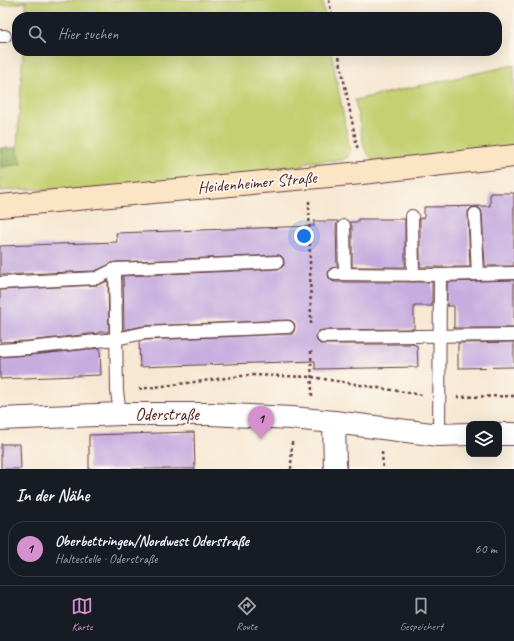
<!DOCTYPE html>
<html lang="de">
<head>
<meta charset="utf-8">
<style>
  :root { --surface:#171b24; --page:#242831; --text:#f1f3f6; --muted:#9ea1a6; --line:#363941; --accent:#d690ce }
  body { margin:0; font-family:Caveat,sans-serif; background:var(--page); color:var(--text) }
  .controls { position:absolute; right:12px; bottom:12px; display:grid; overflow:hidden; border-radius:8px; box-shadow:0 4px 16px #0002 }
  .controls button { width:36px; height:36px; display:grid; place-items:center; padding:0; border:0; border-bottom:1px solid var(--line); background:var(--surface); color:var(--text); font:20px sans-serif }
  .you { position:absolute; left:304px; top:236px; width:14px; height:14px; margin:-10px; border:3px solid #fff; border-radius:50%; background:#1a73e8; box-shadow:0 0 0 6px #1a73e833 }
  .badge { display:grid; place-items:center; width:26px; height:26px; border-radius:50%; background:var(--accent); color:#111; font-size:13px; font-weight:700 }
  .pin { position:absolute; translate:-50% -33px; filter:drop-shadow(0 1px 2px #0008) }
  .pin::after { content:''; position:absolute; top:21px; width:14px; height:12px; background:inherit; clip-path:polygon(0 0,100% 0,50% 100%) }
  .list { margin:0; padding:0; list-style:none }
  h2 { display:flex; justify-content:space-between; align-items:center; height:52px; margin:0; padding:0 16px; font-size:17px }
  h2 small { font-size:13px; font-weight:400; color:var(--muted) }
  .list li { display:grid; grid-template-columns:26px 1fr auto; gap:12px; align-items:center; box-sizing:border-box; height:56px; margin:0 8px 8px; padding:0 8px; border:1px solid var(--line); border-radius:16px }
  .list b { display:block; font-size:15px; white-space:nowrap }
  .list p { margin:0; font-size:13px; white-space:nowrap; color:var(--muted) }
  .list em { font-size:13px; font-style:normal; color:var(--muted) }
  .icon { flex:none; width:22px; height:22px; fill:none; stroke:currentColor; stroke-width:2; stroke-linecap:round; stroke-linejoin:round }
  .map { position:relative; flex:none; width:514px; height:469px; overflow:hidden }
  .search { position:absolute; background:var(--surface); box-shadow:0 4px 16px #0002; left:12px; right:12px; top:12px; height:44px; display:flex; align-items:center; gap:10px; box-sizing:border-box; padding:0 14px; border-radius:16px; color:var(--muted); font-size:15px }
  .sheet { height:116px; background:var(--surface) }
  nav { display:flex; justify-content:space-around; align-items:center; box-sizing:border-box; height:56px; border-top:1px solid var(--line); background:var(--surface); font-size:11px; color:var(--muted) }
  nav a { display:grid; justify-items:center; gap:2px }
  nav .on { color:var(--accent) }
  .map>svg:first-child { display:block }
  .green { fill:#c4d072; stroke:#87784e }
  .forest { fill:#9bb264; stroke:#726848 }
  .building { fill:#c6acdf }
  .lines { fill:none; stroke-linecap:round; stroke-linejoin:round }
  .lane-casing { stroke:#643d44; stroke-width:14 }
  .street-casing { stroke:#643d44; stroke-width:24 }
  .secondary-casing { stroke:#643d44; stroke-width:24 }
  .path { stroke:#643d44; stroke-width:2.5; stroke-dasharray:3 3; stroke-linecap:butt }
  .lane { stroke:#fff; stroke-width:12 }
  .street { stroke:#fff; stroke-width:22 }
  .secondary { stroke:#fce5c4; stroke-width:22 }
  .labels { text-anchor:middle; stroke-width:3.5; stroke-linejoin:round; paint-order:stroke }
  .street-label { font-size:17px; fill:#4a1f2b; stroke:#fbf7ec }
</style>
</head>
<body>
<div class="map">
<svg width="514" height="469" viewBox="0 0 514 469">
  <rect width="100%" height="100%" fill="#fbf7ec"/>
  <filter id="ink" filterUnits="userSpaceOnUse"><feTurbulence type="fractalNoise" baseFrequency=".025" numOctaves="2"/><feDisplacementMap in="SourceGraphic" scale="8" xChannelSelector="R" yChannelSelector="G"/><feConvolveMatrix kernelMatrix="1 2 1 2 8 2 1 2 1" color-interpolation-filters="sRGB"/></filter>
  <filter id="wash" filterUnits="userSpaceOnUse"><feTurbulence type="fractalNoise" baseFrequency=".012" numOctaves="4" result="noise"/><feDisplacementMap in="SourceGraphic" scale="16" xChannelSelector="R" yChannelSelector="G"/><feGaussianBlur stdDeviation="0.9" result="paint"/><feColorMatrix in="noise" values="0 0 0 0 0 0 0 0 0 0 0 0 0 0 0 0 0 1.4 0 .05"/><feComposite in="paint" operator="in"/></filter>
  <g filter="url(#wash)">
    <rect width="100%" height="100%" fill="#f7e8d3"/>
    <g class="green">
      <path d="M 0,0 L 322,0 L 325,17 L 26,17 L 26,2 L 0,6 Z"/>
      <path d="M 23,51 L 331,51 L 350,150 L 348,157 L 342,160 L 307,162 L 296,172 L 75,191 L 23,189 L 0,191 L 0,167 L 22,164 L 17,148 Z"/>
      <path d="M 514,65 L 514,149 L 374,161 L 367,153 L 364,147 L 355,100 Z"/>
    </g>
    <path class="forest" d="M 0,148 L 17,148 L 22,164 L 0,167 Z"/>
    <g id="blocks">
      <g class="building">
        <path d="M 490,193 L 514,193 L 514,266 L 485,266 L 482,214 L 481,210 L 478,207 L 475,207 L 471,208 L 468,211 L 468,214 L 470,267 L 420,267 L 420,218 L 424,218 L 424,207 L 490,206 Z"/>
        <path d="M 358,219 L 405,219 L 405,267 L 352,267 L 352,226 L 350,222 L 358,222 Z"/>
        <path d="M 314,221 L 338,221 L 336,226 L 337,267 L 331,268 L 329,270 L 328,274 L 329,278 L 332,281 L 335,282 L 432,282 L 432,306 L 414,306 L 414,329 L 323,330 L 319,331 L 316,334 L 316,337 L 317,341 L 320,344 L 414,344 L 414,345 L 417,345 L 418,367 L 315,369 L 315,361 L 140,367 L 139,342 L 145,340 L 288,334 L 292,334 L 294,331 L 295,326 L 294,323 L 292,321 L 288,320 L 144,326 L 124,330 L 123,276 L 277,269 L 281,268 L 284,265 L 284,262 L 283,258 L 280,255 L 277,255 L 115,262 L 95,271 L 0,275 L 0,246 L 117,242 L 116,233 L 314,226 Z"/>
        <path d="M 514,280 L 514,328 L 454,328 L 454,306 L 447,306 L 447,282 Z"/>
        <path d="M 108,281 L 109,332 L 99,332 L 99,333 L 28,341 L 0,342 L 0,290 L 97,285 Z"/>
        <path d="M 514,342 L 514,367 L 458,368 L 458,343 Z"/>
        <path d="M 100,348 L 101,375 L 0,379 L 0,357 L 30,355 Z"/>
        <path d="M 194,432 L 195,469 L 89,469 L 89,435 Z"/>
        <path d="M 1,444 L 20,444 L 21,469 L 1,469 Z"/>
      </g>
    </g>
  </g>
  <g filter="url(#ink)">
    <use href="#blocks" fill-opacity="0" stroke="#643d44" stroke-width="1"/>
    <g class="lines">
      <defs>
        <g id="lane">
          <path d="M 0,36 L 5,36"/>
          <path d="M 475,214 L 478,274"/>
          <path d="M 412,216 L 413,275"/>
          <path d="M 344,226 L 345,274"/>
          <path d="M 115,269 L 117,391 L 120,414"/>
          <path d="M 335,274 L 440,275 L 514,273"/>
          <path d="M 0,283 L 97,278 L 115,269 L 277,262"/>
          <path d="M 323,337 L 514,335"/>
          <path d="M 0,350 L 29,348 L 116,339 L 144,333 L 288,327"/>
          <path d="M 439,435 L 440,275"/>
        </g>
        <g id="street">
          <path d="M 0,419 L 120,414 L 210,414 L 292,418 L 334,422 L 439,435 L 469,434"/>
          <path d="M 334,422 L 335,469"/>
          <path d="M 499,434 L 514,434"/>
        </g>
        <path id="secondary" d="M 0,206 L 362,173 L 514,156"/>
      </defs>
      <use href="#lane" class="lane-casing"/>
      <use href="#street" class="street-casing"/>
      <use href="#secondary" class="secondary-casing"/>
      <g class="path">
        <path d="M 329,0 L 332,17"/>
        <path d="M 338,51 L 358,151"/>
        <path d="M 309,201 L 311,324"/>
        <path d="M 311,351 L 312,396"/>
        <path d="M 139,389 L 250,375 L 312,377 L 422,395"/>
        <path d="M 457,397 L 514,396"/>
        <path d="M 382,452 L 383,469"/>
        <path d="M 291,469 L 292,442"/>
      </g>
      <use href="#lane" class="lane"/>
      <use href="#street" class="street"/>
      <use href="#secondary" class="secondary"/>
    </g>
  </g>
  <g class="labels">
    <g class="street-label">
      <text transform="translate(257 182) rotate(-5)" y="6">Heidenheimer Straße</text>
      <text x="167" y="420">Oderstraße</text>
    </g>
  </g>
</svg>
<div class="controls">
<button><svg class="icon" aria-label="layers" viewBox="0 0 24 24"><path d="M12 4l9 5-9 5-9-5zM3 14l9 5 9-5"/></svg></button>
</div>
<div class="you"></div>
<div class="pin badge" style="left:261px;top:439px">1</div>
<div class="search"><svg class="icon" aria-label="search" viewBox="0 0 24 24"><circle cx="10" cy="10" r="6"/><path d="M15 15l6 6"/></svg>Hier suchen</div>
</div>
<section class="sheet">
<h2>In der Nähe<small></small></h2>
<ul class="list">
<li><span class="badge">1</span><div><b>Oberbettringen/Nordwest Oderstraße</b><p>Haltestelle · Oderstraße</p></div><em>60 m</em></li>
</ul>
</section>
<nav>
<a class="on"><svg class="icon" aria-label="map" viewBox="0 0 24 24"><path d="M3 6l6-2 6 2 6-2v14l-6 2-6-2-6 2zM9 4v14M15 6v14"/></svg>Karte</a>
<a><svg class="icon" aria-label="directions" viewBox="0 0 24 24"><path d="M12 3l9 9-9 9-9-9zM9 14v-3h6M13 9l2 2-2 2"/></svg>Route</a>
<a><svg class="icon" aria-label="saved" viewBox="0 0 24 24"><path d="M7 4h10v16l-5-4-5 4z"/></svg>Gespeichert</a>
</nav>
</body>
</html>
